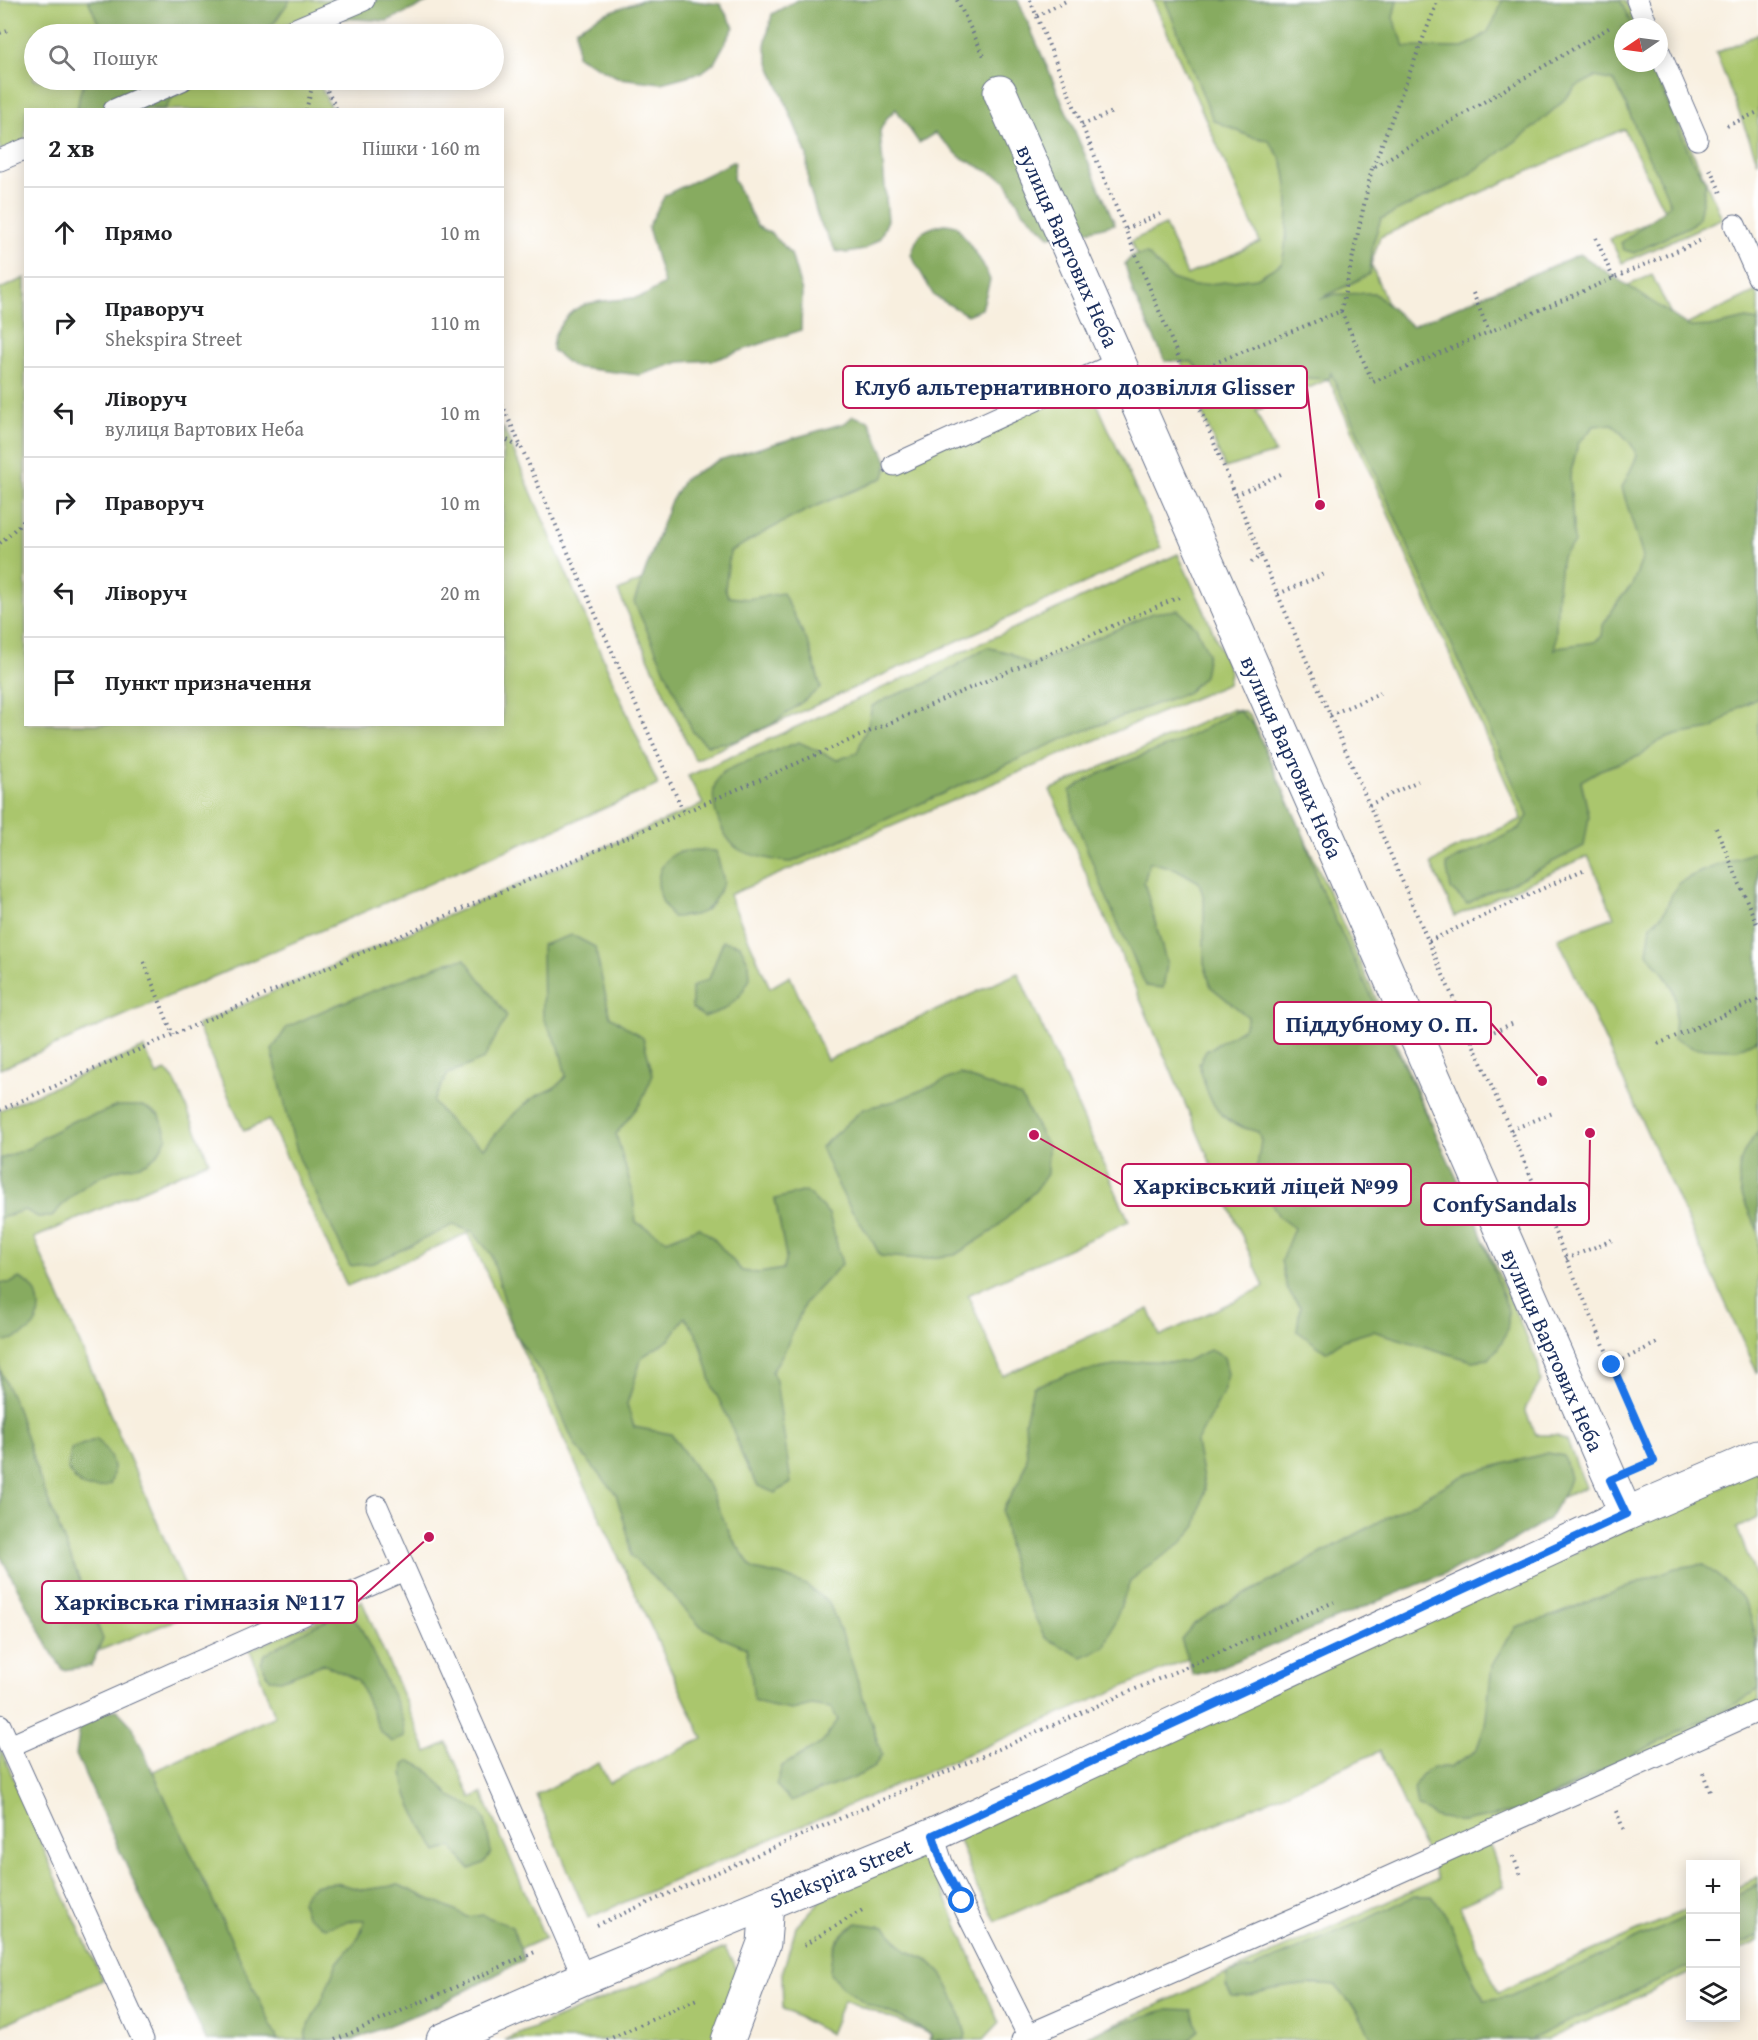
<!DOCTYPE html>
<html lang="uk">
<head>
<meta charset="utf-8">
<style>
  :root { --surface:#fff; --page:#f6f6f6; --text:#202124; --muted:#757577; --line:#e0e0e0 }
  body { margin:0; font-family:"Gentium Book Plus",serif; background:var(--page); color:var(--text) }
  .controls { position:absolute; right:18px; bottom:18px; display:grid; overflow:hidden; border-radius:0px; box-shadow:0 3px 15px #0003 }
  .controls button { width:54px; height:54px; display:grid; place-items:center; padding:0; border:0; border-bottom:2px solid var(--line); background:var(--surface); color:var(--text); font:30px sans-serif }
  .compass { position:absolute; left:1614px; top:18px; width:54px; height:54px; border-radius:50%; background:var(--surface); box-shadow:0 3px 15px #0003; rotate:257deg }
  .stop { position:absolute; width:18px; height:18px; margin:-14px; border:4px solid #1a73e8; border-radius:50%; background:#fff }
  .stop.end { background:#1a73e8; border-color:#fff; box-shadow:0 2px 6px #0008 }
  .list { margin:0; padding:0; list-style:none }
  h2 { display:flex; justify-content:space-between; align-items:center; height:78px; margin:0; padding:0 24px; font-size:26px }
  h2 small { font-size:20px; font-weight:400; color:var(--muted) }
  .list li { display:grid; grid-template-columns:39px 1fr auto; gap:18px; align-items:center; box-sizing:border-box; height:90px; padding:0 24px; border-top:2px solid var(--line) }
  .list b { display:block; font-size:22px; white-space:nowrap }
  .list p { margin:0; font-size:20px; white-space:nowrap; color:var(--muted) }
  .list em { font-size:20px; font-style:normal; color:var(--muted) }
  .icon { flex:none; width:33px; height:33px; fill:none; stroke:currentColor; stroke-width:2; stroke-linecap:round; stroke-linejoin:round }
  .map { position:relative; flex:none; width:1758px; height:2040px; overflow:hidden }
  .search { position:absolute; background:var(--surface); box-shadow:0 3px 15px #0003; left:24px; top:24px; width:480px; height:66px; display:flex; align-items:center; gap:15px; box-sizing:border-box; padding:0 21px; border-radius:33px; color:var(--muted); font-size:22px }
  .panel { position:absolute; background:var(--surface); box-shadow:0 3px 15px #0003; left:24px; top:108px; width:480px; height:618px; border-radius:0px }
  .map>svg:first-child { display:block }
  .green { fill:#aac66d; stroke:#627a66; stroke-width:1.5 }
  .forest { fill:#87ab60; stroke:#516d5f; stroke-width:1.5; fill-rule:evenodd }
  .lines { fill:none; stroke-linecap:round; stroke-linejoin:round }
  .service-casing { stroke:#68728b; stroke-width:23 }
  .minor-casing { stroke:#68728b; stroke-width:35 }
  .path { stroke:#68728b; stroke-width:4; stroke-dasharray:1.5 4.5; stroke-linecap:butt }
  .service { stroke:#fff; stroke-width:21 }
  .minor { stroke:#fff; stroke-width:33 }
  .route { stroke:#1a73e8; stroke-width:8 }
  .labels { text-anchor:middle; stroke-width:4.5; stroke-linejoin:round; paint-order:stroke }
  .street-label { font-size:22px; fill:#1b2f5e; stroke:#fff }
  .leader { fill:none; stroke:#c2185b; stroke-width:2 }
  .callout-dot { fill:#c2185b; stroke:#fff; stroke-width:2 }
  .callout { fill:#fff; stroke:#c2185b; stroke-width:2 }
  .callout-label { font-size:24px; text-anchor:middle; font-weight:bold; fill:#1b2f5e }
</style>
</head>
<body>
<div class="map">
<svg width="1758" height="2040" viewBox="0 0 1758 2040">
  <rect width="100%" height="100%" fill="#fff"/>
  <filter id="ink" filterUnits="userSpaceOnUse"><feTurbulence type="fractalNoise" baseFrequency=".0167" numOctaves="2"/><feDisplacementMap in="SourceGraphic" scale="12" xChannelSelector="R" yChannelSelector="G"/><feConvolveMatrix kernelMatrix="1 2 1 2 8 2 1 2 1" color-interpolation-filters="sRGB"/></filter>
  <filter id="wash" filterUnits="userSpaceOnUse"><feTurbulence type="fractalNoise" baseFrequency=".008" numOctaves="4" result="noise"/><feDisplacementMap in="SourceGraphic" scale="24" xChannelSelector="R" yChannelSelector="G"/><feGaussianBlur stdDeviation="1.35" result="paint"/><feColorMatrix in="noise" values="0 0 0 0 0 0 0 0 0 0 0 0 0 0 0 0 0 1.4 0 .05"/><feComposite in="paint" operator="in"/></filter>
  <g filter="url(#wash)">
    <rect width="100%" height="100%" fill="#f8efdf"/>
    <g class="green">
      <path d="M 0,0 L 343,0 L 265,34 L 34,34 L 34,80 L 163,80 L 95,109 L 26,110 L 25,140 L 0,151 Z"/>
      <path d="M 1153,0 L 1625,0 L 1637,27 L 1623,27 L 1623,63 L 1653,63 L 1722,218 L 1622,263 L 1610,239 L 1666,214 L 1624,129 L 1380,237 L 1371,264 L 1416,374 L 1652,275 L 1678,329 L 1756,291 L 1758,296 L 1758,1374 L 1558,938 L 1614,917 L 1588,856 L 1455,916 L 1431,864 L 1450,851 L 1522,819 L 1329,379 L 1256,411 L 1275,453 L 1225,468 L 1131,241 L 1165,225 L 1187,275 L 1260,242 Z"/>
      <path d="M 1758,34 L 1758,162 L 1716,53 Z"/>
      <path d="M 210,80 L 318,80 L 331,109 L 144,110 Z"/>
      <path d="M 25,278 L 26,724 L 502,724 L 503,427 L 658,785 L 0,1069 L 0,289 Z"/>
      <path d="M 1086,379 L 1162,548 L 695,760 L 618,591 Z"/>
      <path d="M 1178,554 L 1204,610 L 1230,672 L 1228,684 L 729,895 L 770,988 L 790,976 L 827,1060 L 1018,973 L 1129,1221 L 968,1295 L 1003,1376 L 1149,1309 L 1160,1336 L 1264,1287 L 1050,790 L 1231,709 L 1242,711 L 1250,715 L 1538,1363 L 1541,1381 L 1525,1409 L 1535,1435 L 1556,1435 L 1567,1441 L 1586,1487 L 588,1918 L 536,1795 L 599,1763 L 609,1783 L 703,1739 L 468,1233 L 347,1286 L 269,1120 L 244,1131 L 197,1025 L 703,804 L 688,776 Z"/>
      <path d="M 144,1048 L 157,1075 L 166,1071 L 175,1081 L 209,1161 L 34,1238 L 196,1612 L 98,1651 L 0,1424 L 0,1110 Z"/>
      <path d="M 1758,1470 L 1758,1518 L 1737,1528 L 1758,1582 L 1758,1704 L 1484,1828 L 1504,1886 L 1460,1906 L 1498,1992 L 1690,1908 L 1690,1973 L 1547,2040 L 1079,2040 L 1438,1879 L 1380,1751 L 996,1921 L 977,1888 L 956,1832 Z"/>
      <path d="M 362,1601 L 427,1752 L 447,1743 L 471,1798 L 482,1793 L 545,1938 L 312,2040 L 269,2040 L 152,1772 L 275,1716 L 250,1650 Z"/>
      <path d="M 0,1747 L 63,1894 L 103,1980 L 0,2026 Z"/>
      <path d="M 917,1854 L 928,1863 L 944,1894 L 999,2023 L 983,2040 L 929,2040 L 931,2034 L 844,2000 L 830,2034 L 783,2009 L 782,1974 L 796,1927 L 821,1900 Z"/>
      <path d="M 1758,1878 L 1758,1941 L 1736,1952 L 1736,1888 Z"/>
      <path d="M 725,1948 L 738,1972 L 714,2040 L 505,2040 Z"/>
    </g>
    <g class="forest">
      <path d="M 88,0 L 290,0 L 274,23 L 257,34 L 103,34 Z"/>
      <path d="M 333,0 L 433,0 L 387,21 L 339,18 Z"/>
      <path d="M 642,0 L 685,0 L 720,4 L 734,27 L 714,63 L 702,72 L 661,83 L 619,78 L 577,56 L 576,29 L 601,15 Z"/>
      <path d="M 797,0 L 1018,0 L 1115,224 L 1079,233 L 1049,236 L 1023,211 L 1005,180 L 960,157 L 935,133 L 919,143 L 896,109 L 886,119 L 880,131 L 888,220 L 880,238 L 864,250 L 847,253 L 836,251 L 819,221 L 808,183 L 807,155 L 769,63 L 765,45 L 772,14 Z"/>
      <path d="M 1165,0 L 1397,0 L 1393,18 L 1405,47 L 1463,48 L 1487,33 L 1497,15 L 1502,0 L 1620,0 L 1633,27 L 1623,27 L 1623,63 L 1650,63 L 1693,162 L 1706,181 L 1699,218 L 1690,226 L 1634,253 L 1624,250 L 1621,243 L 1670,205 C 1664,185 1654,168 1645,150 C 1634,127 1627,103 1614,81 L 1595,77 L 1576,87 L 1559,105 L 1527,133 L 1463,179 L 1381,219 L 1373,243 L 1370,274 L 1320,299 L 1336,294 L 1374,293 L 1412,326 L 1580,254 L 1690,327 L 1715,326 L 1746,319 L 1758,321 L 1758,698 L 1738,708 L 1712,729 L 1676,735 L 1657,742 L 1642,755 L 1600,770 L 1581,781 L 1589,816 L 1584,846 L 1504,887 L 1489,892 L 1467,904 L 1451,889 L 1446,864 L 1519,829 L 1528,816 L 1331,373 L 1329,379 L 1303,378 L 1262,396 L 1235,404 L 1216,388 L 1192,362 L 1165,361 L 1133,293 L 1125,264 L 1133,255 L 1147,254 L 1172,279 L 1193,286 L 1257,278 L 1282,263 C 1288,235 1291,192 1283,164 C 1280,156 1273,147 1268,140 L 1251,137 L 1213,120 ZM 1613,424 L 1631,444 L 1637,456 L 1622,488 L 1643,557 L 1632,585 L 1619,600 L 1603,625 L 1602,636 L 1594,642 L 1558,647 L 1555,650 L 1558,588 L 1562,556 L 1574,543 L 1570,476 L 1578,444 L 1594,426 Z"/>
      <path d="M 86,80 L 189,80 L 179,86 L 165,109 L 77,110 L 80,93 Z"/>
      <path d="M 735,161 L 733,178 L 757,226 L 772,234 L 791,254 L 802,292 L 801,330 L 714,360 L 680,362 L 640,375 L 573,367 L 552,350 C 553,335 555,333 564,320 C 583,294 616,304 643,296 C 650,293 657,288 664,284 L 648,227 L 665,195 Z"/>
      <path d="M 944,224 L 956,225 L 983,264 L 990,280 L 982,309 L 967,315 L 934,296 L 911,255 C 918,233 920,230 944,224 Z"/>
      <path d="M 853,416 L 869,421 L 888,463 L 884,477 C 861,489 836,497 812,508 C 784,521 757,536 730,552 L 725,589 L 729,597 L 748,599 L 783,593 L 809,645 L 821,688 L 771,725 L 736,741 L 707,745 L 693,732 L 634,602 L 670,503 L 684,479 L 719,460 L 845,423 Z"/>
      <path d="M 1178,610 L 1196,627 L 1208,653 L 1204,676 L 1188,692 L 1065,738 L 792,862 C 780,862 747,855 738,849 C 719,835 704,793 721,774 C 727,767 786,747 799,742 L 837,760 L 857,753 L 868,724 L 872,706 L 890,697 L 925,684 L 987,647 L 1010,653 L 1030,665 L 1063,653 L 1153,613 Z"/>
      <path d="M 1238,710 L 1254,725 L 1304,836 L 1320,887 L 1475,1217 L 1508,1310 C 1510,1332 1503,1343 1489,1359 L 1472,1361 L 1373,1331 L 1344,1340 L 1326,1352 L 1297,1331 L 1300,1307 L 1287,1289 L 1281,1261 L 1294,1228 L 1279,1217 L 1256,1173 L 1261,1141 L 1258,1132 C 1250,1129 1242,1128 1235,1124 C 1211,1113 1205,1087 1199,1064 L 1206,1051 L 1244,1028 L 1248,1017 L 1211,987 L 1204,963 L 1204,899 L 1199,882 L 1176,869 L 1150,862 L 1144,882 L 1167,965 L 1163,988 L 1146,986 L 1110,906 L 1074,817 L 1070,791 C 1098,771 1131,760 1163,748 C 1189,739 1214,723 1238,710 Z"/>
      <path d="M 696,850 L 716,851 L 724,882 C 709,912 706,916 672,917 C 657,898 650,871 673,855 C 678,851 689,851 696,850 Z"/>
      <path d="M 1758,850 L 1758,1039 L 1738,1049 L 1693,1048 L 1674,1039 C 1673,1028 1677,1004 1675,997 C 1671,980 1658,966 1647,953 L 1651,925 C 1655,921 1661,917 1664,912 C 1670,903 1671,890 1680,883 C 1698,869 1736,861 1758,850 Z"/>
      <path d="M 572,935 L 595,947 L 610,1016 L 643,1038 L 653,1075 L 640,1104 L 616,1134 L 632,1190 L 636,1222 L 667,1240 L 699,1227 L 713,1238 L 742,1271 L 759,1273 L 783,1269 L 786,1256 L 775,1199 L 806,1191 L 829,1214 L 842,1264 L 805,1303 L 785,1350 L 772,1372 L 776,1381 L 791,1483 L 775,1493 L 758,1486 L 744,1461 L 731,1425 L 712,1385 L 699,1338 L 685,1317 L 669,1340 L 642,1357 L 627,1404 L 634,1427 L 671,1434 L 709,1487 L 732,1538 L 753,1569 L 781,1575 L 806,1585 L 829,1603 L 844,1639 L 882,1755 L 873,1768 L 854,1778 L 791,1801 L 776,1785 L 782,1766 L 822,1743 L 838,1720 L 831,1708 L 811,1705 L 792,1710 L 770,1706 L 754,1700 L 751,1673 L 746,1648 L 720,1637 L 699,1625 L 672,1595 L 631,1556 L 628,1535 L 616,1494 L 575,1445 L 548,1383 L 514,1333 L 491,1254 L 473,1232 L 453,1225 L 374,1263 L 350,1266 L 299,1158 L 291,1130 L 272,1050 L 287,1027 L 331,1007 L 448,962 L 465,959 L 507,1016 L 484,1059 L 448,1074 L 433,1102 L 457,1130 L 484,1148 C 499,1130 515,1110 535,1097 C 550,1088 553,1092 566,1076 L 559,1047 L 543,1018 L 542,945 Z"/>
      <path d="M 723,941 L 740,945 L 749,964 L 750,979 L 739,997 L 725,1009 L 704,1017 L 692,1008 L 692,987 L 709,979 Z"/>
      <path d="M 960,1074 L 1021,1097 L 1048,1147 L 1047,1174 L 1036,1190 L 993,1231 L 955,1255 L 922,1259 L 880,1256 C 873,1239 862,1226 852,1211 C 840,1191 830,1169 821,1147 L 863,1109 L 895,1101 Z"/>
      <path d="M 117,1106 L 143,1106 L 160,1116 L 167,1137 C 163,1144 160,1153 154,1157 C 144,1167 132,1166 120,1169 C 92,1177 69,1196 52,1217 L 38,1217 L 25,1210 L 0,1218 L 0,1159 L 31,1147 L 38,1140 L 75,1120 L 98,1114 Z"/>
      <path d="M 1758,1131 L 1758,1231 C 1747,1208 1731,1181 1743,1155 C 1746,1146 1753,1139 1758,1131 Z"/>
      <path d="M 19,1278 C 23,1280 29,1283 31,1286 C 41,1296 42,1320 31,1329 C 24,1335 14,1339 6,1342 L 0,1339 L 0,1283 L 11,1283 Z"/>
      <path d="M 1210,1350 L 1224,1357 L 1228,1374 L 1223,1393 L 1196,1443 L 1205,1489 L 1196,1526 L 1181,1544 L 1142,1570 L 1130,1582 L 1105,1647 L 1082,1657 L 1045,1638 L 1013,1571 L 1002,1511 L 1022,1476 L 1027,1458 L 1025,1421 L 1033,1387 L 1068,1374 L 1144,1361 L 1184,1362 Z"/>
      <path d="M 0,1369 L 18,1412 L 41,1482 L 103,1639 L 91,1666 L 63,1670 L 52,1653 L 0,1555 Z"/>
      <path d="M 97,1439 C 110,1453 118,1466 110,1485 C 88,1492 80,1489 68,1469 L 71,1449 Z"/>
      <path d="M 1548,1453 L 1564,1456 L 1570,1478 L 1566,1490 L 1549,1519 L 1491,1554 L 1216,1669 L 1193,1675 L 1181,1639 L 1194,1624 L 1220,1607 L 1269,1582 L 1468,1473 Z"/>
      <path d="M 1703,1564 C 1713,1573 1736,1589 1742,1598 C 1758,1624 1758,1657 1758,1689 L 1737,1703 L 1523,1810 L 1464,1822 L 1436,1817 L 1417,1806 L 1414,1789 L 1421,1775 L 1433,1767 L 1450,1767 L 1476,1751 L 1485,1725 L 1492,1666 L 1505,1642 L 1516,1628 L 1552,1616 L 1675,1568 Z"/>
      <path d="M 347,1612 L 360,1626 L 397,1705 L 403,1722 L 405,1737 L 392,1742 L 380,1731 L 358,1680 L 323,1664 L 281,1680 L 270,1679 L 261,1663 L 265,1654 L 314,1626 Z"/>
      <path d="M 117,1710 L 131,1725 L 278,2040 L 206,2040 L 76,1755 L 80,1726 L 99,1712 Z"/>
      <path d="M 410,1761 L 427,1769 L 450,1796 L 480,1811 L 485,1821 L 491,1852 L 484,1863 L 470,1869 L 451,1847 L 437,1852 C 423,1826 399,1794 404,1765 Z"/>
      <path d="M 336,1883 L 363,1890 L 399,1885 L 468,1917 L 483,1915 L 512,1927 L 524,1960 L 439,2005 L 353,2040 L 305,2040 L 306,2031 L 323,1997 L 337,1963 L 359,1937 L 365,1920 C 353,1918 338,1925 325,1928 L 306,1915 L 301,1901 C 311,1883 317,1885 336,1883 Z"/>
      <path d="M 1758,1885 L 1758,1936 L 1736,1946 L 1736,1895 Z"/>
      <path d="M 1414,1896 L 1432,1896 C 1458,1926 1463,1968 1485,2000 L 1511,1996 L 1690,1915 L 1690,1966 L 1529,2040 L 1373,2040 L 1357,2011 L 1335,1985 C 1314,1982 1290,1986 1269,1990 C 1254,1993 1247,1998 1232,1996 L 1226,1986 L 1227,1973 L 1253,1968 L 1369,1918 Z"/>
      <path d="M 857,1923 L 885,1927 L 907,1951 L 927,1959 L 942,1974 L 957,2003 L 966,2035 L 964,2040 L 931,2040 L 931,2034 L 900,2017 L 867,2004 L 844,1988 L 830,1974 C 831,1948 834,1938 857,1923 Z"/>
      <path d="M 1168,2009 L 1192,2010 L 1198,2030 L 1189,2040 L 1079,2040 L 1103,2029 Z"/>
    </g>
  </g>
  <g filter="url(#ink)">
    <g class="lines">
      <defs>
        <g id="service">
          <path d="M 1637,0 L 1648,27"/>
          <path d="M 284,34 L 364,0"/>
          <path d="M 1659,51 L 1697,139"/>
          <path d="M 114,110 L 182,80"/>
          <path d="M 0,160 L 26,149"/>
          <path d="M 1735,225 L 1758,277"/>
          <path d="M 894,465 L 1119,362"/>
          <path d="M 377,1506 L 584,1978"/>
          <path d="M 0,1725 L 143,2040"/>
          <path d="M 10,1746 L 404,1570"/>
          <path d="M 933,1835 L 942,1863 L 1028,2035"/>
          <path d="M 1022,2040 L 1028,2035 L 1373,1884 L 1758,1711"/>
        </g>
        <g id="minor">
          <path d="M 1000,92 L 1626,1514"/>
          <path d="M 443,2040 L 584,1978 L 933,1835 L 1626,1514 L 1758,1457"/>
          <path d="M 728,2040 L 764,1943 L 767,1903"/>
        </g>
      </defs>
      <use href="#service" class="service-casing"/>
      <use href="#minor" class="minor-casing"/>
      <g class="path">
        <path d="M 957,0 L 984,56"/>
        <path d="M 1030,0 L 1261,556"/>
        <path d="M 1037,16 L 1066,1"/>
        <path d="M 0,33 L 10,29"/>
        <path d="M 322,80 L 337,110"/>
        <path d="M 306,110 L 314,80"/>
        <path d="M 1082,125 L 1115,111"/>
        <path d="M 1727,126 L 1758,112"/>
        <path d="M 1373,167 L 1438,0"/>
        <path d="M 1710,169 L 1722,195"/>
        <path d="M 1126,229 L 1160,214"/>
        <path d="M 1596,238 L 1613,278"/>
        <path d="M 1473,293 L 1489,332"/>
        <path d="M 1341,311 L 1372,168 L 1612,26"/>
        <path d="M 1186,375 L 1341,311 L 1373,382 L 1704,239"/>
        <path d="M 502,404 L 684,813"/>
        <path d="M 502,437 L 522,449"/>
        <path d="M 1236,495 L 1283,473"/>
        <path d="M 0,543 L 26,519"/>
        <path d="M 1251,562 L 1261,556 L 1653,1458"/>
        <path d="M 1278,594 L 1327,573"/>
        <path d="M 1330,715 L 1380,693"/>
        <path d="M 1369,805 L 1418,781"/>
        <path d="M 1716,828 L 1758,927"/>
        <path d="M 1429,941 L 1583,870"/>
        <path d="M 144,962 L 173,1035"/>
        <path d="M 1472,1041 L 1516,1022"/>
        <path d="M 1658,1044 L 1758,1000"/>
        <path d="M 0,1110 L 1179,597"/>
        <path d="M 1511,1130 L 1555,1112"/>
        <path d="M 1566,1259 L 1612,1240"/>
        <path d="M 1612,1365 L 1657,1343"/>
        <path d="M 1703,1773 L 1711,1794"/>
        <path d="M 1616,1811 L 1625,1833"/>
        <path d="M 1513,1856 L 1522,1878"/>
        <path d="M 597,1925 L 1334,1602"/>
        <path d="M 804,1945 L 864,1909"/>
        <path d="M 335,2040 L 535,1952"/>
        <path d="M 607,2040 L 699,1998"/>
      </g>
      <use href="#service" class="service"/>
      <use href="#minor" class="minor"/>
    </g>
  </g>
  <g class="lines" filter="url(#ink)">
    <path class="route" d="M 962,1901 L 942,1863 L 933,1835 L 1626,1514 L 1610,1480 L 1654,1461 L 1612,1365"/>
  </g>
  <g class="labels">
    <g class="street-label">
      <text transform="translate(1068 246) rotate(66)" y="8">вулиця Вартових Неба</text>
      <text transform="translate(1292 757) rotate(66)" y="8">вулиця Вартових Неба</text>
      <text transform="translate(1553 1350) rotate(66)" y="8">вулиця Вартових Неба</text>
      <text transform="translate(841 1873) rotate(-22)" y="8">Shekspira Street</text>
    </g>
  </g>
  <path class="leader" d="M1320 505L1307 387M1542 1081L1491 1023M1034 1135L1122 1185M1590 1133L1589 1204M429 1537L357 1602"/>
  <g class="callout-dot">
    <circle cx="1320" cy="505" r="6"/>
    <circle cx="1542" cy="1081" r="6"/>
    <circle cx="1034" cy="1135" r="6"/>
    <circle cx="1590" cy="1133" r="6"/>
    <circle cx="429" cy="1537" r="6"/>
  </g>
  <g class="callout">
    <rect x="843" y="366" width="464" height="42" rx="6"/>
    <rect x="1274" y="1002" width="217" height="42" rx="6"/>
    <rect x="1122" y="1164" width="289" height="42" rx="6"/>
    <rect x="1421" y="1183" width="168" height="42" rx="6"/>
    <rect x="42" y="1581" width="315" height="42" rx="6"/>
  </g>
  <g class="callout-label">
    <text x="1075" y="395">Клуб альтернативного дозвілля Glisser</text>
    <text x="1382" y="1032">Піддубному О. П.</text>
    <text x="1266" y="1194">Харківський ліцей №99</text>
    <text x="1505" y="1212">ConfySandals</text>
    <text x="200" y="1610">Харківська гімназія №117</text>
  </g>
</svg>
<div class="controls">
<button>+</button>
<button>−</button>
<button><svg class="icon" aria-label="layers" viewBox="0 0 24 24"><path d="M12 4l9 5-9 5-9-5zM3 14l9 5 9-5"/></svg></button>
</div>
<svg class="compass" viewBox="-18 -18 36 36"><path d="M0-13l5 13h-10z" fill="#e53935"/><path d="M0 13l5-13h-10z" fill="#757577"/></svg>
<div class="stop" style="left:962px;top:1901px"></div>
<div class="stop end" style="left:1612px;top:1365px"></div>
<div class="search"><svg class="icon" aria-label="search" viewBox="0 0 24 24"><circle cx="10" cy="10" r="6"/><path d="M15 15l6 6"/></svg>Пошук</div>
<section class="panel">
<h2>2 хв<small>Пішки · 160 m</small></h2>
<ul class="list">
<li><svg class="icon" aria-label="ahead" viewBox="0 0 24 24"><path d="M12 20V5M6 11l6-6 6 6"/></svg><div><b>Прямо</b></div><em>10 m</em></li>
<li><svg class="icon" aria-label="right" viewBox="0 0 24 24"><path d="M7 20v-9h11M14 6l5 5-5 5"/></svg><div><b>Праворуч</b><p>Shekspira Street</p></div><em>110 m</em></li>
<li><svg class="icon" aria-label="left" viewBox="0 0 24 24"><path d="M17 20v-9H6M10 6l-5 5 5 5"/></svg><div><b>Ліворуч</b><p>вулиця Вартових Неба</p></div><em>10 m</em></li>
<li><svg class="icon" aria-label="right" viewBox="0 0 24 24"><path d="M7 20v-9h11M14 6l5 5-5 5"/></svg><div><b>Праворуч</b></div><em>10 m</em></li>
<li><svg class="icon" aria-label="left" viewBox="0 0 24 24"><path d="M17 20v-9H6M10 6l-5 5 5 5"/></svg><div><b>Ліворуч</b></div><em>20 m</em></li>
<li><svg class="icon" aria-label="arrive" viewBox="0 0 24 24"><path d="M6 21V4h12l-3 4 3 4H6"/></svg><div><b>Пункт призначення</b></div></li>
</ul>
</section>
</div>
</body>
</html>
